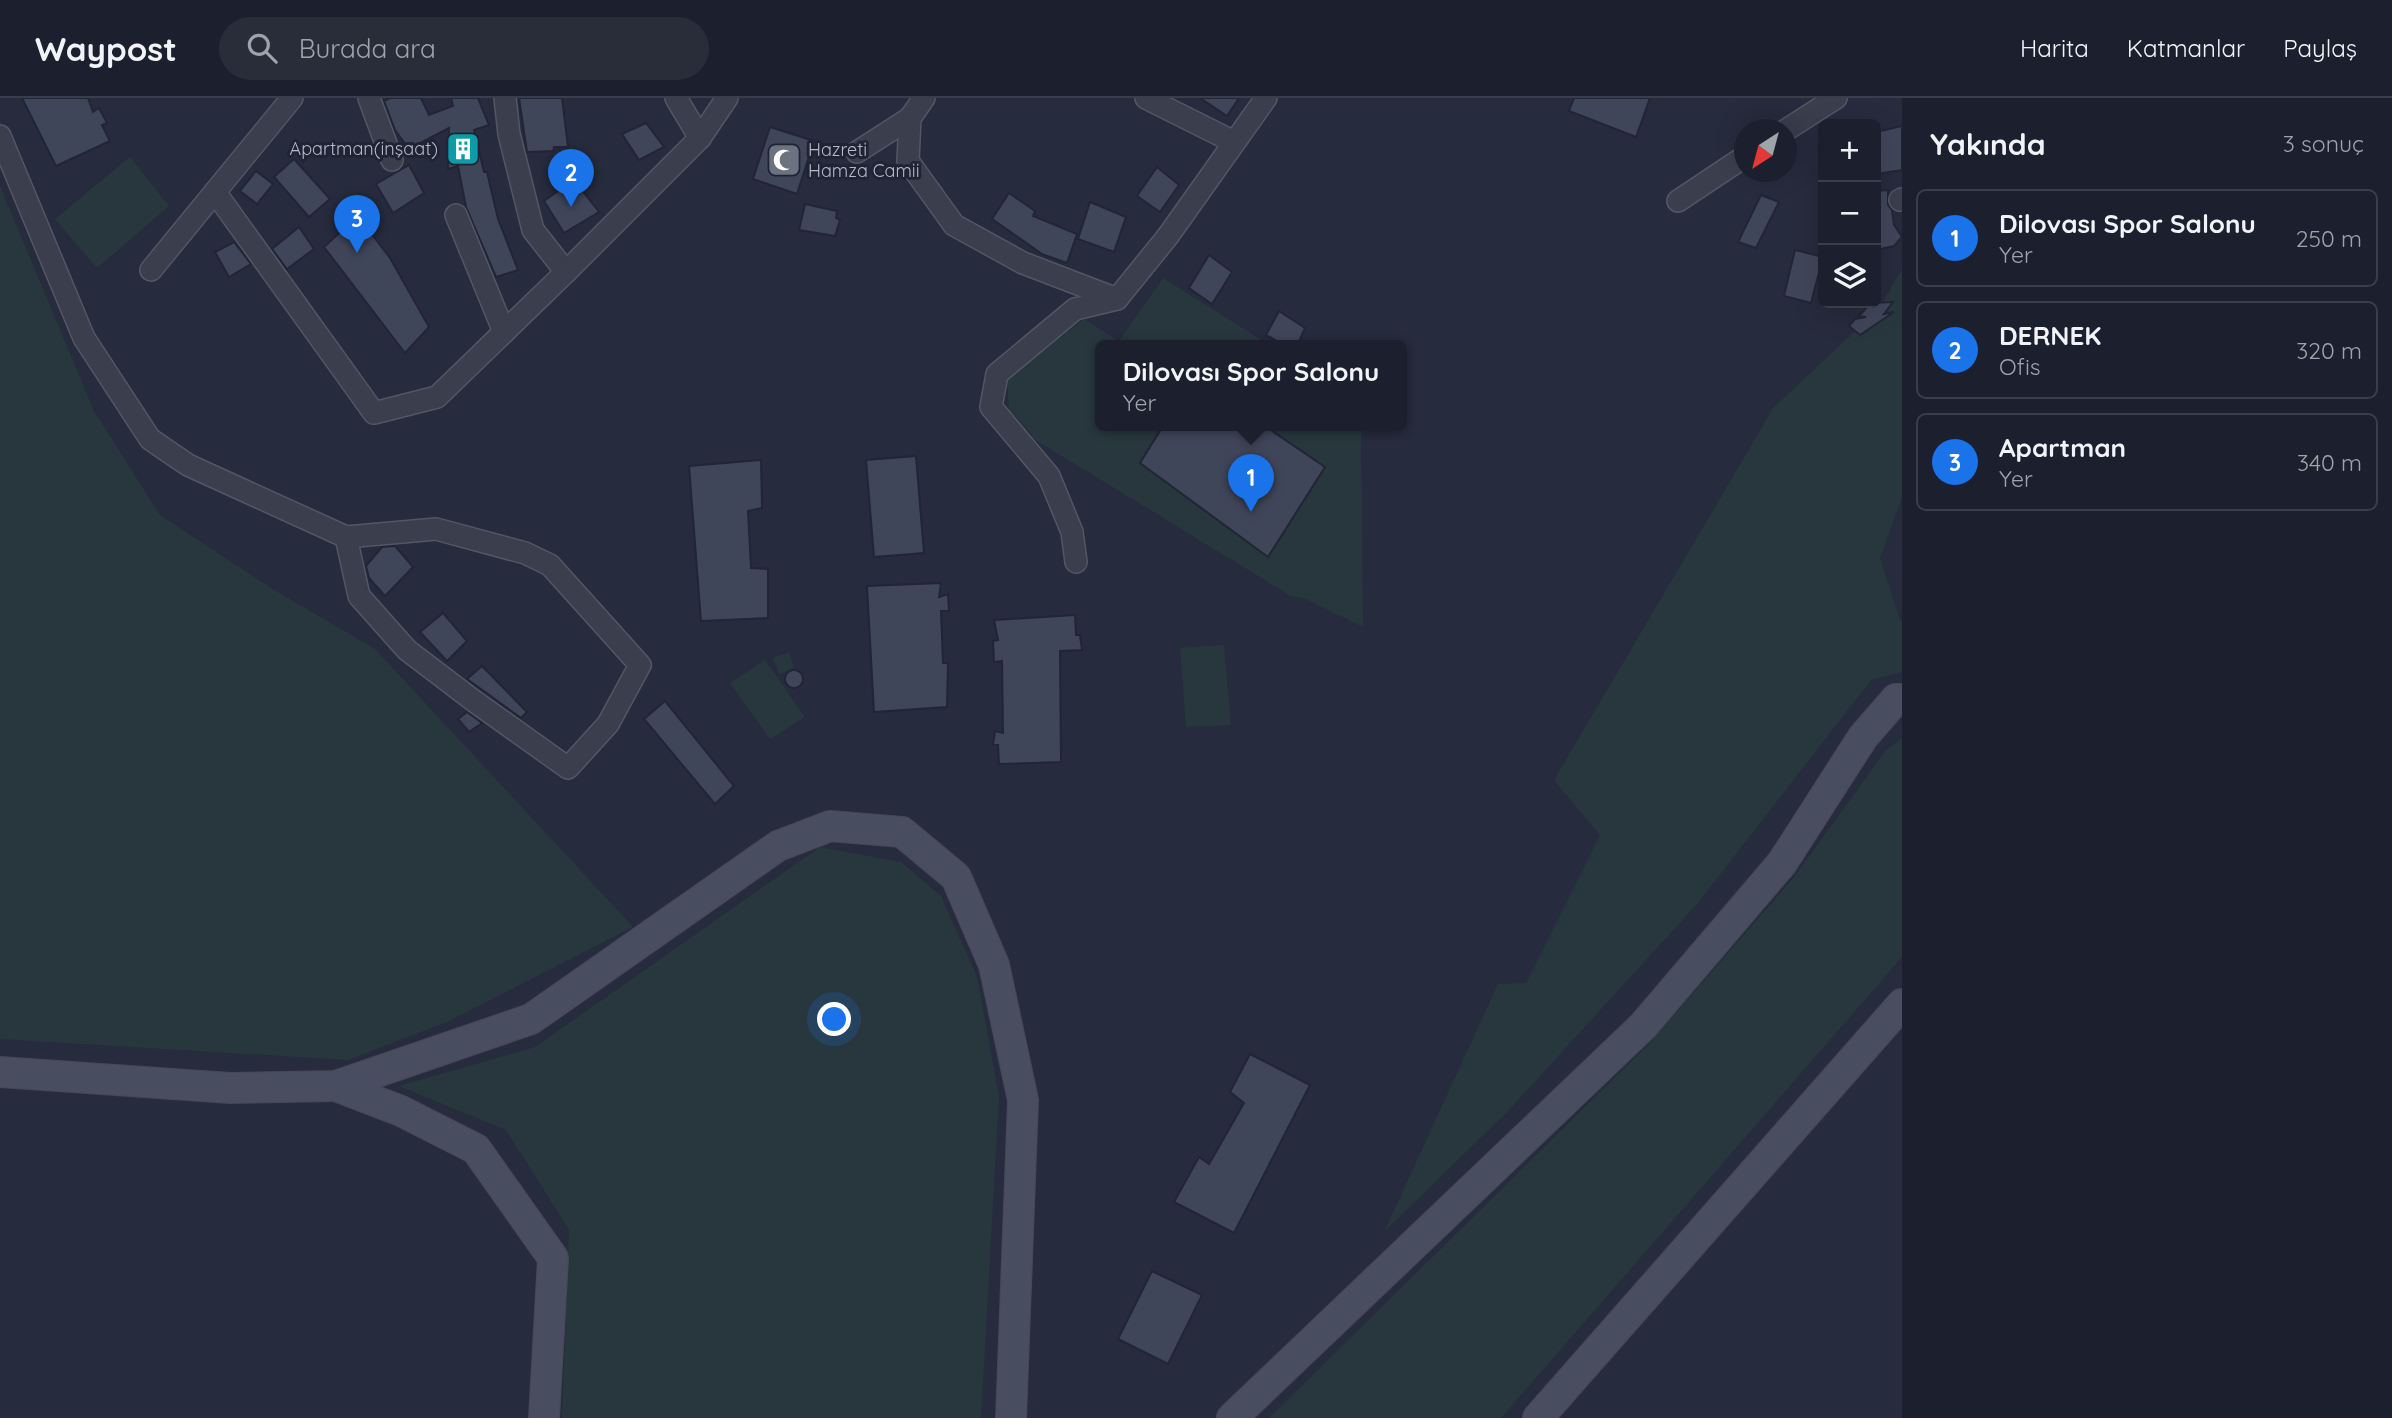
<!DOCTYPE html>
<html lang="tr">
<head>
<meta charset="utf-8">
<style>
  :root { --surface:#1c202e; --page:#292d3a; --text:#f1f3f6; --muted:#a0a3aa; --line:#3a3e4a; --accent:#1a73e8 }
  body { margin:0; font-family:Quicksand,sans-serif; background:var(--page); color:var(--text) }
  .controls { position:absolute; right:21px; top:21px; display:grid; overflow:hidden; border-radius:10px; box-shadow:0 7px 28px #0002 }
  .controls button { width:63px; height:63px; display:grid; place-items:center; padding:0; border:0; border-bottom:2px solid var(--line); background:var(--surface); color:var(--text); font:35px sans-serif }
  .compass { position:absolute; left:1734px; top:21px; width:63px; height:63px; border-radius:50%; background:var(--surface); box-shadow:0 7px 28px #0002; rotate:216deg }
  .you { position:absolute; left:835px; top:922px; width:24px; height:24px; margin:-18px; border:5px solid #fff; border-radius:50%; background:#1a73e8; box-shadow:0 0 0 10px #1a73e833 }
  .badge { display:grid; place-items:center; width:46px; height:46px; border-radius:50%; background:var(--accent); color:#fff; font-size:23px; font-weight:700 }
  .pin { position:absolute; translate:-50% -58px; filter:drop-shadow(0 2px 4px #0008) }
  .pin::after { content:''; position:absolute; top:37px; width:24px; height:21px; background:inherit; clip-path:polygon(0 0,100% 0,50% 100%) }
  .popup { position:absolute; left:1095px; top:242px; width:312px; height:91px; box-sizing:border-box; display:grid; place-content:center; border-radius:10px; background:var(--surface); filter:drop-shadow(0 2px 5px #0005); font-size:23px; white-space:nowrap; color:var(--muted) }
  .popup b { font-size:26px; color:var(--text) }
  .popup::after { content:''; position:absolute; left:50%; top:100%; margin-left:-14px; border:14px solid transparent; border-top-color:var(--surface) }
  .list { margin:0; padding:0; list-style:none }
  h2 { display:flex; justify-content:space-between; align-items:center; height:91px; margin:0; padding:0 28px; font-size:30px }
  h2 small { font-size:23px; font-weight:400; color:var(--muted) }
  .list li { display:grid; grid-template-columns:46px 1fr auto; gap:21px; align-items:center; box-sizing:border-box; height:98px; margin:0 14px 14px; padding:0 14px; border:2px solid var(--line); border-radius:10px }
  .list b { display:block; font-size:26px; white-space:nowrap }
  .list p { margin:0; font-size:23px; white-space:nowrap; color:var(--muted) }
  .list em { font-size:23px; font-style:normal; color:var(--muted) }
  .icon { flex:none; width:38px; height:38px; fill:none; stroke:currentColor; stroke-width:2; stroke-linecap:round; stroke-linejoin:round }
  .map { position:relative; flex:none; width:1902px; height:1320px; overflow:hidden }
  header { display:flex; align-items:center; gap:42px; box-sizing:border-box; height:98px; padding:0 35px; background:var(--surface); border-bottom:2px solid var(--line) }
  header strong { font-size:33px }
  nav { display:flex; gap:38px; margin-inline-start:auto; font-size:24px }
  .search { width:490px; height:63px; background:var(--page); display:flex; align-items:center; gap:18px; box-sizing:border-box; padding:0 24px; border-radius:38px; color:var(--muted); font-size:26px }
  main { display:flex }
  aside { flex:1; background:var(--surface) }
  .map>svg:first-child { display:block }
  .green { fill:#28373e }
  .building { fill:#40465a; stroke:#212535; stroke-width:2 }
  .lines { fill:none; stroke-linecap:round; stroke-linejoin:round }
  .street-casing { stroke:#525665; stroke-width:24 }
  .secondary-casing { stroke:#434757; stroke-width:32 }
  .street { stroke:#3a3e4d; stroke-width:21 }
  .secondary { stroke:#494d60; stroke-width:30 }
  .labels { text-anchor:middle; stroke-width:6; stroke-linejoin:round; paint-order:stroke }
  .poi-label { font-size:18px; fill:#b6bac8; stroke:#1f2333; text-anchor:end }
</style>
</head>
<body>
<header>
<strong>Waypost</strong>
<div class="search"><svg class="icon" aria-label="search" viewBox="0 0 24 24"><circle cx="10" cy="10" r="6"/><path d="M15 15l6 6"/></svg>Burada ara</div>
<nav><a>Harita</a><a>Katmanlar</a><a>Paylaş</a></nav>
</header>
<main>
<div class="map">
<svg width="1902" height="1320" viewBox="0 0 1902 1320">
  <rect width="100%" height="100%" fill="#262b3d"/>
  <g class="green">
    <path d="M 130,59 L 169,108 L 97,170 L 55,121 Z"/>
    <path d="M 0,88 L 94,313 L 160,417 L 271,490 L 375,551 L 633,829 L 447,924 L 348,962 L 0,941 Z"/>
    <path d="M 1902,171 L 1902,400 L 1880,460 L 1900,522 L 1902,523 L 1902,574 L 1871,582 L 1698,805 L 1508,1013 L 1384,1134 L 1498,886 L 1526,885 L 1600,737 L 1554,682 L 1774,309 L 1878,212 Z"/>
    <path d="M 1163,180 L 1271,248 L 1100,248 L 1100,328 L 1361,328 L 1363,529 L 1304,500 L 1291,498 L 1034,341 L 1027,330 L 1009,312 L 1007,281 L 1084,221 L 1119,243 Z"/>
    <path d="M 1224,547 L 1231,627 L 1186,629 L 1180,550 Z"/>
    <path d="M 789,554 L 794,570 L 779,576 L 773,560 Z"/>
    <path d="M 765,562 L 805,619 L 770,641 L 730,585 Z"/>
    <path d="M 1902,640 L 1902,859 L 1501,1320 L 1269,1320 L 1647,948 L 1795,778 L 1886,652 Z"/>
    <path d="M 820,749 L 901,764 L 941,798 L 977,879 L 999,998 L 981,1320 L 562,1320 L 569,1132 L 506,1032 L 399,988 L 535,949 Z"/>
  </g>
  <g class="building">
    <path d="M 22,0 L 88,0 L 93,14 L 99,10 L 107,25 L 102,27 L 110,43 L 56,68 Z"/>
    <path d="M 390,0 L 421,0 L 429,17 L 453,8 L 451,0 L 478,0 L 489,27 L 474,32 L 484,74 L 487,74 L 498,121 L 518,172 L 496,179 L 466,109 L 458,68 L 448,71 L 449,30 L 409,51 L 395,32 L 384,3 Z"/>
    <path d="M 519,0 L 562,0 L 568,49 L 554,49 L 553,53 L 527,54 Z"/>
    <path d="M 1200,0 L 1239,0 L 1227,18 Z"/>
    <path d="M 1574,0 L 1650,0 L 1636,39 L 1569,13 Z"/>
    <path d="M 646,25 L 664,49 L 639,62 L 622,36 Z"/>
    <path d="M 1902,28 L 1902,72 L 1876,76 L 1876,34 Z"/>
    <path d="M 770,29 L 814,43 L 797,96 L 753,81 Z"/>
    <path d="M 294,61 L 330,101 L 309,119 L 274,79 Z"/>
    <path d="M 409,67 L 424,95 L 393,115 L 376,86 Z"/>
    <path d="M 1157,69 L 1179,87 L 1160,114 L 1137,98 Z"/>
    <path d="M 256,73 L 273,86 L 257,106 L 240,93 Z"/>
    <path d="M 574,82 L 599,114 L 564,135 L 544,103 Z"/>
    <path d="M 1888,92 L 1888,107 L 1892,112 L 1894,127 L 1902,139 L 1894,148 L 1876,152 L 1876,93 Z"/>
    <path d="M 1009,95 L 1035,113 L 1033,118 L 1077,136 L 1067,165 L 1042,156 L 992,121 Z"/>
    <path d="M 1761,97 L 1779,104 L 1756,150 L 1738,144 Z"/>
    <path d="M 1090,104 L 1126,119 L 1114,154 L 1078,141 Z"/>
    <path d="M 805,106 L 837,113 L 836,120 L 840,122 L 835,138 L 799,132 Z"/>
    <path d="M 358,118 L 390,160 L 429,229 L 405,255 L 324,149 Z"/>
    <path d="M 299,129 L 314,151 L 287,171 L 272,151 Z"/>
    <path d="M 234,144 L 251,166 L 229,179 L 215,154 Z"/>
    <path d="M 1795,152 L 1823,159 L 1811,205 L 1784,198 Z"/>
    <path d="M 1209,157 L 1232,174 L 1212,206 L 1189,190 Z"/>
    <path d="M 1893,204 L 1884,216 L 1894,214 L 1860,237 L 1849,228 L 1855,221 L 1866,219 L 1859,218 L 1871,205 Z"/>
    <path d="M 1279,213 L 1305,230 L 1297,248 L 1286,248 L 1266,237 Z"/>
    <path d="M 1163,328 L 1265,328 L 1325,369 L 1268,459 L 1140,365 Z"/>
    <path d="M 916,358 L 924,455 L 874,459 L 866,362 Z"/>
    <path d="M 761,362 L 762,410 L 748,413 L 751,470 L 768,471 L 768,520 L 701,523 L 689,368 Z"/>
    <path d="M 395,448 L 413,469 L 385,498 L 369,480 L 366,468 L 382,449 Z"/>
    <path d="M 941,485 L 939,499 L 948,496 L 949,513 L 941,513 L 943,565 L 948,565 L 947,609 L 874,614 L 867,488 Z"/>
    <path d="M 443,515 L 467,543 L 447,563 L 420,534 Z"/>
    <path d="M 1075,517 L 1076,537 L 1080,537 L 1082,552 L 1060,553 L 1061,664 L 999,666 L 998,647 L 993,647 L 995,633 L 1003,635 L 1002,563 L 994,564 L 993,543 L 998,542 L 994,522 Z"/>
    <path d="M 482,568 L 527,614 L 521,620 L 467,581 Z"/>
    <circle cx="794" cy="581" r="9"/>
    <path d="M 665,603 L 734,688 L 715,706 L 644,621 Z"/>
    <path d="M 467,614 L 482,625 L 469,634 L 458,621 Z"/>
    <path d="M 1250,956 L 1310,987 L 1234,1135 L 1174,1104 L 1199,1059 L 1209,1066 L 1244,1005 L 1230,994 Z"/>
    <path d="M 1152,1173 L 1202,1197 L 1168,1266 L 1118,1241 Z"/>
  </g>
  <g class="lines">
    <defs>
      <g id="street">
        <path d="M 369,0 L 392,62"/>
        <path d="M 505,0 L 509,36 L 533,132 L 566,174"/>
        <path d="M 676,0 L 700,40"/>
        <path d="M 1146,0 L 1234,44"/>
        <path d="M 910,20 L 908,63 L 954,127 L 1023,165 L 1117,201 L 1168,138 L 1266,0"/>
        <path d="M 1786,32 L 1836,0"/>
        <path d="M 0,38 L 84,240 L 150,341 L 188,367 L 346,439 L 436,431 L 525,455 L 550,467 L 640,567 L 608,626 L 568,670 L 474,603 L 407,552 L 359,498 L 346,439"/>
        <path d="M 857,54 L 910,20 L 924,0"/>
        <path d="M 215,94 L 374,315 L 437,299 L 566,174 L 700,40 L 727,0"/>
        <path d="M 1900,102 L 1902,101"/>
        <path d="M 1678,103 L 1744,59"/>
        <path d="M 456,117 L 504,234"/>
        <path d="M 151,172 L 292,0"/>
        <path d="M 1076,464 L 1072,434 L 1049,378 L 991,309 L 997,276 L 1075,211 L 1117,201"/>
      </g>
      <g id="secondary">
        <path d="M 0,974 L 230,990 L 336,988 L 531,921 L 778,748 L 830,728 L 902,734 L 956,779 L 994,867 L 1023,1002 L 1011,1320"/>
        <path d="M 336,988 L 401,1013 L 476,1051 L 553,1160 L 544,1320"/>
        <path d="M 1232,1320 L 1643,928 L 1782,765 L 1863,639 L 1896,601 L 1902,601"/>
        <path d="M 1538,1320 L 1902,906"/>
      </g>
    </defs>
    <use href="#street" class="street-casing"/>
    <use href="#secondary" class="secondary-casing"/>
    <use href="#street" class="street"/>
    <use href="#secondary" class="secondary"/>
  </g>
  <defs>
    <symbol id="building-square" viewBox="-11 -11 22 22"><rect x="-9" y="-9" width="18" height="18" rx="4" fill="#0f9aa8" stroke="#1f2333"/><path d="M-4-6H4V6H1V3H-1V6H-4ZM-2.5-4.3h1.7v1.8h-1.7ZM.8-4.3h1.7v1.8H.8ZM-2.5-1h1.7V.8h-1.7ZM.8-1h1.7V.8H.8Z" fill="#fff"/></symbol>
    <symbol id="mosque-square" viewBox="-11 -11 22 22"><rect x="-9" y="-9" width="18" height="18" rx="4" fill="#6b7280" stroke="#1f2333"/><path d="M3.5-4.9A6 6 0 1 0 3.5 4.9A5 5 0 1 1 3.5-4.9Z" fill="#fff"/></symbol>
  </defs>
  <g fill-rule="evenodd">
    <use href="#building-square" x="444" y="32" width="38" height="38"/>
    <use href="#mosque-square" x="765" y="43" width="38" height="38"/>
  </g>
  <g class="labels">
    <g class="poi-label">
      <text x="438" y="57">Apartman(inşaat)</text>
      <text x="808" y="58" text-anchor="start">Hazreti<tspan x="808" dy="21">Hamza Camii</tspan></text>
    </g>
  </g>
</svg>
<div class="controls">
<button>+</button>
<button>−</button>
<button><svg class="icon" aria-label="layers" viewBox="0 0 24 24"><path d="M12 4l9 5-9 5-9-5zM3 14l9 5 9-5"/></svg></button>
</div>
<svg class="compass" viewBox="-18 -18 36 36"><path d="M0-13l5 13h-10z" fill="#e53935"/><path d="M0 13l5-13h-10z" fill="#a0a3aa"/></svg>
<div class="you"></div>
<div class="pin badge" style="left:1251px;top:414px">1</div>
<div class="popup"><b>Dilovası Spor Salonu</b>Yer</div>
<div class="pin badge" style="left:571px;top:109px">2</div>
<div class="pin badge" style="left:357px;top:155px">3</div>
</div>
<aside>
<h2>Yakında<small>3 sonuç</small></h2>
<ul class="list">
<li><span class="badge">1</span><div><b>Dilovası Spor Salonu</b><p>Yer</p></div><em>250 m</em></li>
<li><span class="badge">2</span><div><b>DERNEK</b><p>Ofis</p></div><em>320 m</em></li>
<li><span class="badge">3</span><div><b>Apartman</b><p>Yer</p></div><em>340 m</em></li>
</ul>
</aside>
</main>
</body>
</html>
